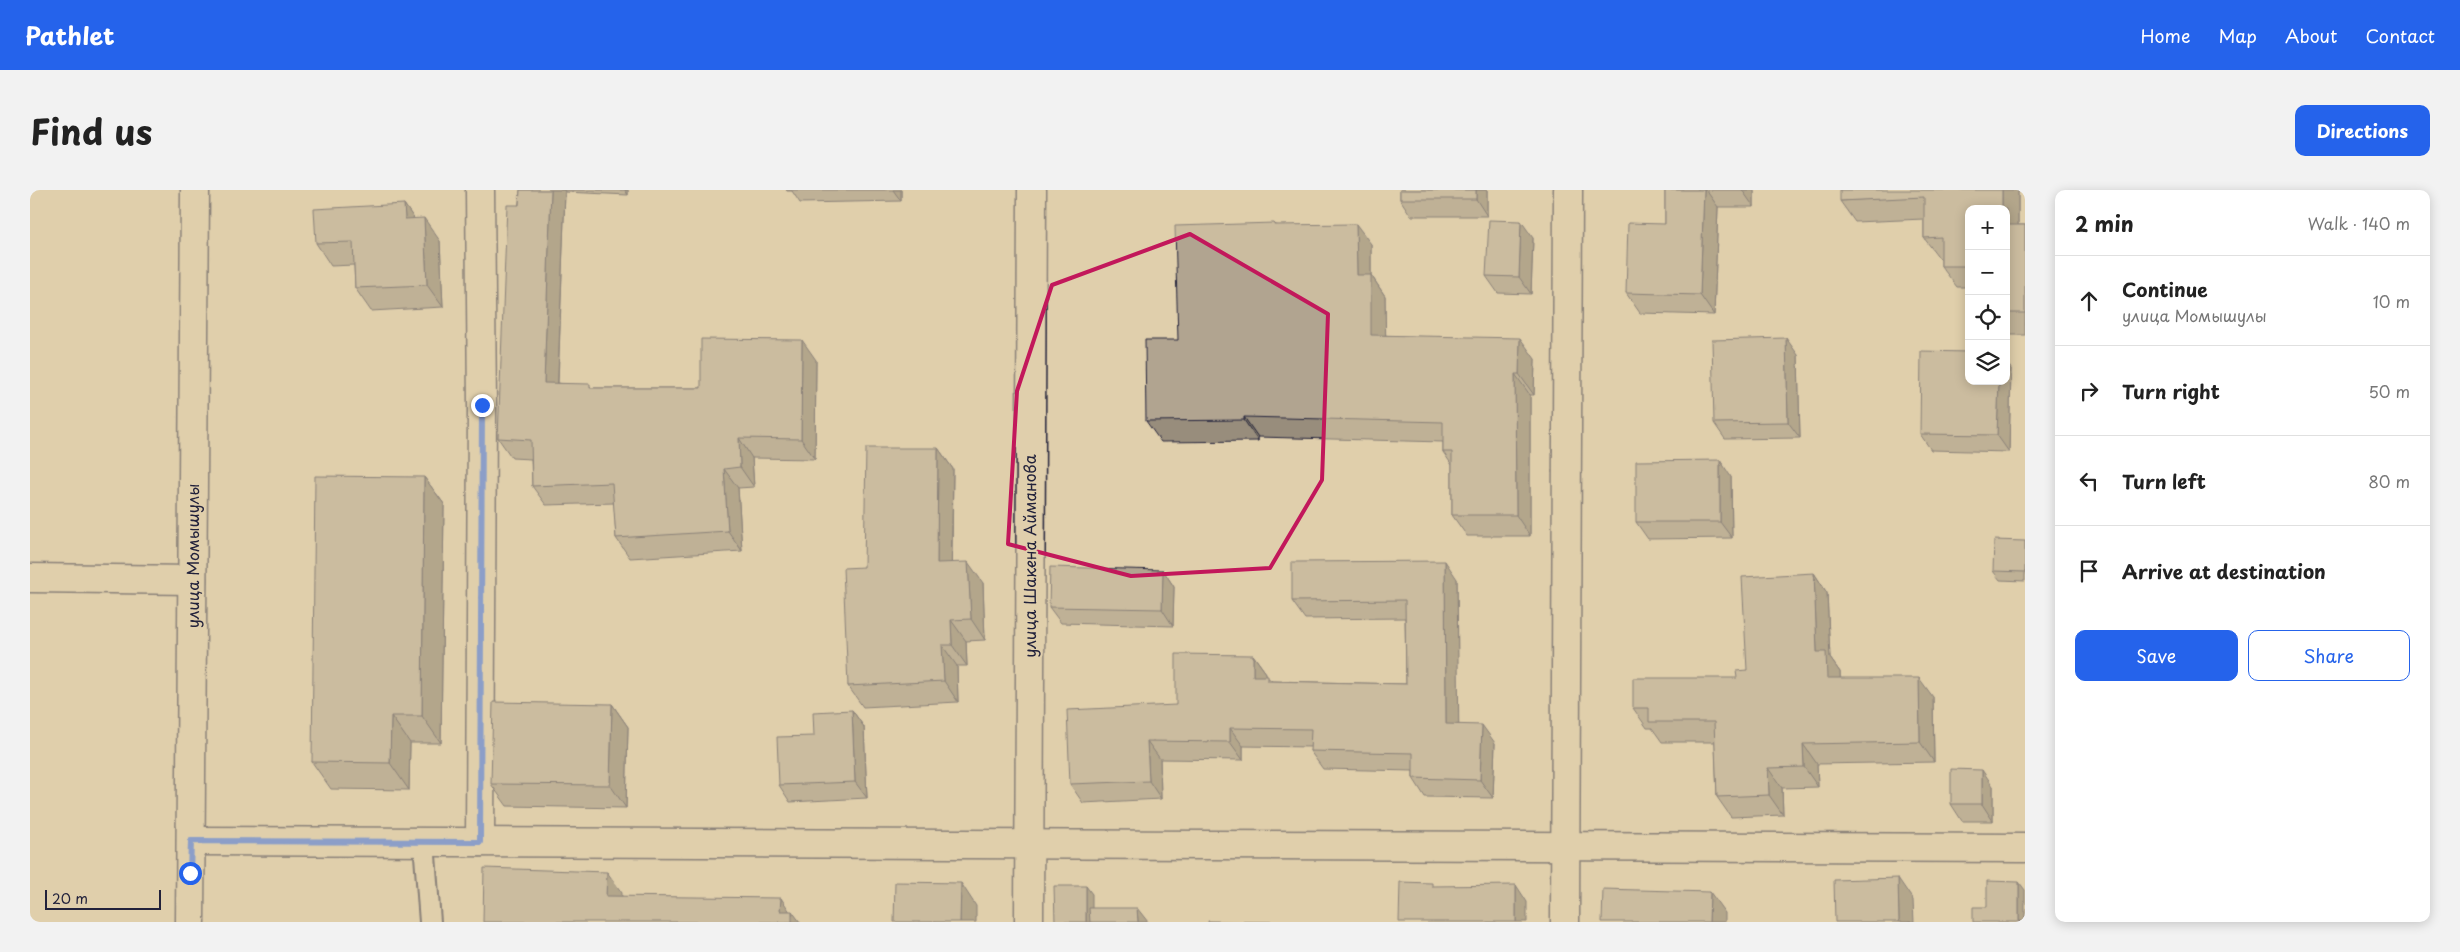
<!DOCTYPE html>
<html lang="en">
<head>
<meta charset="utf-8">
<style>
  :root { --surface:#fff; --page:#f2f2f2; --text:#222; --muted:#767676; --line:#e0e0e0; --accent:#2563eb }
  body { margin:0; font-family:"Playpen Sans",sans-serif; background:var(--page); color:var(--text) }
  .controls { position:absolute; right:15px; top:15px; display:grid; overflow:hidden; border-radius:10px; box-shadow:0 2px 12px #0003 }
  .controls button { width:45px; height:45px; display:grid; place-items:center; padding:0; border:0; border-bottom:1px solid var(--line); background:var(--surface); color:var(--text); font:25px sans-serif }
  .scale { position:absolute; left:15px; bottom:12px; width:116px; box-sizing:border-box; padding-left:5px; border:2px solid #22223b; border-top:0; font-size:14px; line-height:18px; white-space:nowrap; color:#22223b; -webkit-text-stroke:4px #e0cfac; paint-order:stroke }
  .stop { position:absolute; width:15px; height:15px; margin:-11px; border:4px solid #2563eb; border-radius:50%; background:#fff }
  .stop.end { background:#2563eb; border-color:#fff; box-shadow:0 1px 5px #0008 }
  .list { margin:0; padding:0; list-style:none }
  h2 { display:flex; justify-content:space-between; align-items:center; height:65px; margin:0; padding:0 20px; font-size:21px }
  h2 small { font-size:16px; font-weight:400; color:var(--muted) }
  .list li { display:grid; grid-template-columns:32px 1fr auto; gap:15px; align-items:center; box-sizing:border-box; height:90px; padding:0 20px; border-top:1px solid var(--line) }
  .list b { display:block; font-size:19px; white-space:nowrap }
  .list p { margin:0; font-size:16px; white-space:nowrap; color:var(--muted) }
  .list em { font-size:16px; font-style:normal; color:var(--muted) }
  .actions { display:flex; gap:10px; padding:15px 20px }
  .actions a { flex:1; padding:11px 0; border:1px solid var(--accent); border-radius:10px; text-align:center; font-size:18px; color:var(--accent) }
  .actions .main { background:var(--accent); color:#fff }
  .icon { flex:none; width:28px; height:28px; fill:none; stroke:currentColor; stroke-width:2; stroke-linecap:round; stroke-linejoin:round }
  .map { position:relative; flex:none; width:1995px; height:732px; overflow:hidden; border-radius:10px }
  header { display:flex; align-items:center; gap:30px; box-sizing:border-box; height:70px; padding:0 25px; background:var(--accent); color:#fff }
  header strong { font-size:24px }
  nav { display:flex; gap:28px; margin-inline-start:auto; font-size:18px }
  .intro { display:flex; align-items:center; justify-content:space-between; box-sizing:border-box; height:120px; padding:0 30px }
  h1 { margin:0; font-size:35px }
  .button { padding:12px 22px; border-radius:10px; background:var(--accent); color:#fff; font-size:18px; font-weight:700 }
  main { display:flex; gap:30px; padding:0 30px }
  aside { flex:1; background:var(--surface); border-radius:10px; box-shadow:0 2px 12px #0003 }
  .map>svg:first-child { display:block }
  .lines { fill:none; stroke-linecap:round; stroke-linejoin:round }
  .service-casing { stroke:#22223b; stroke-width:24 }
  .minor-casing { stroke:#22223b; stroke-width:31 }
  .tertiary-casing { stroke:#22223b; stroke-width:31 }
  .service { stroke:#e0cfac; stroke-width:20 }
  .minor { stroke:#e0cfac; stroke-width:28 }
  .tertiary { stroke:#e0cfac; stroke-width:28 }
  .wall { fill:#988d7c; stroke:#22223b }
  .shaded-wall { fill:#7c7365; stroke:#22223b }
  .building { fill:#b1a490; stroke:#22223b }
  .route { stroke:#2563eb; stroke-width:6 }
  .marked { fill:none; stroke:#c2185b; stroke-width:4; stroke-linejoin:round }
  .labels { text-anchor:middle; stroke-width:4; stroke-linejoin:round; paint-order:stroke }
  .street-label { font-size:16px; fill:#22223b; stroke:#e0cfac }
</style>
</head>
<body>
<header>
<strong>Pathlet</strong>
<nav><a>Home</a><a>Map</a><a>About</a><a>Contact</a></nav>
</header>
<div class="intro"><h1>Find us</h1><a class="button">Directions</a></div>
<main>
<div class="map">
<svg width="1995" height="732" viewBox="0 0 1995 732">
  <rect width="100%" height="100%" fill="#e0cfac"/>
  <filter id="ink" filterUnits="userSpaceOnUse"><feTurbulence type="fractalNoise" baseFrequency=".02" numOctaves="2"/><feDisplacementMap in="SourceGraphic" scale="10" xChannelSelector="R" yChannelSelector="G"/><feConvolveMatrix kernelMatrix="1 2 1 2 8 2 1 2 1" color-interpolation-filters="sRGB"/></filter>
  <g filter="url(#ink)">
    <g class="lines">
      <defs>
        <path id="service" d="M 394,652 L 400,732"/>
        <g id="minor">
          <path d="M 450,0 L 452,215 L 450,652"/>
          <path d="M 0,388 L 162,390"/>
          <path d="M 161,651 L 1995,658"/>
          <path d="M 999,732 L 1002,0"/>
          <path d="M 1535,732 L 1538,0"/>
        </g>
        <path id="tertiary" d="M 160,732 L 165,0"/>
      </defs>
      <use href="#service" class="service-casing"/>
      <use href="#minor" class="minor-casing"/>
      <use href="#tertiary" class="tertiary-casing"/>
      <use href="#service" class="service"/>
      <use href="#minor" class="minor"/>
      <use href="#tertiary" class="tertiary"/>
    </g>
    <g class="wall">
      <path d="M 490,0 L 598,0 L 598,5 L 535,2 L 528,193 L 563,198 L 671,198 L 786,170 L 785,269 L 722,268 L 724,297 L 708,298 L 712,361 L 600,368 L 586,348 L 584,313 L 516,315 L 502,296 L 501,269 L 482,268 L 468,248 Z"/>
      <path d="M 756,0 L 871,0 L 871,11 L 770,13 L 762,1 L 757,1 Z"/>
      <path d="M 1370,0 L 1457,0 L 1457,26 L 1381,26 L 1370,9 Z"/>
      <path d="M 1635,0 L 1724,0 L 1724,17 L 1688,17 L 1684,125 L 1610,123 L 1596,103 L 1635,34 Z"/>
      <path d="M 1988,0 L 1988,35 L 1995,35 L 1995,145 L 1976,145 L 1976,19 L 1939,19 L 1939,97 L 1927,97 L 1911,76 L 1911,69 L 1910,69 L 1894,48 L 1894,29 L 1825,32 L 1810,11 Z"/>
      <path d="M 374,14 L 384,29 L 410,51 L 413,117 L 341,121 L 325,98 L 324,75 L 301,76 L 286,53 Z"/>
      <path d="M 1244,33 L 1246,35 L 1341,54 L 1341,85 L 1355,106 L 1355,145 L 1505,169 L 1504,205 L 1500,205 L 1500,346 L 1437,346 L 1422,325 L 1422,275 L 1413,262 L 1413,252 L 1228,247 L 1228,251 L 1131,252 L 1116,231 L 1148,150 Z"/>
      <path d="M 1503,48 L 1501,104 L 1468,103 L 1456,86 Z"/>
      <path d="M 1768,165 L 1770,248 L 1695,249 L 1684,233 Z"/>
      <path d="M 1976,172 L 1981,179 L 1979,262 L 1901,260 L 1890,244 L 1976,191 Z"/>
      <path d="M 908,258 L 923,279 L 922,373 L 953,393 L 955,450 L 936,451 L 937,476 L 927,476 L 928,512 L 833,517 L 818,496 L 834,377 Z"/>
      <path d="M 394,287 L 414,314 L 411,553 L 380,553 L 379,600 L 301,599 L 282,572 Z"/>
      <path d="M 1701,287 L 1702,348 L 1618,349 L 1606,332 Z"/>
      <path d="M 1995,351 L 1995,391 L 1970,390 L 1963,381 Z"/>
      <path d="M 1133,380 L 1144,397 L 1143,436 L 1031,433 L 1019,417 Z"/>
      <path d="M 1784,383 L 1797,403 L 1800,468 L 1810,482 L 1810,488 L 1903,507 L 1904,572 L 1787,574 L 1788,597 L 1752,598 L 1753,625 L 1701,627 L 1687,607 L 1685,552 L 1632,552 L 1622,538 L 1617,538 L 1603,518 L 1707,488 L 1717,480 Z"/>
      <path d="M 1427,389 L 1428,534 L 1465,553 L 1463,608 L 1395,607 L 1383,588 L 1383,581 L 1293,579 L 1280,561 L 1281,557 L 1213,556 L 1213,570 L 1130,569 L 1131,609 L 1053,613 L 1040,594 L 1146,515 L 1223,465 L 1236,483 L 1236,486 L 1242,491 L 1376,494 L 1375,428 L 1275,429 L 1262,411 Z"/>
      <path d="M 582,514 L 598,537 L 596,618 L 477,616 L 461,594 Z"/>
      <path d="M 822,520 L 834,537 L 837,608 L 760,612 L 749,595 L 784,546 Z"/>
      <path d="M 1963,596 L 1963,631 L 1932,631 L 1921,614 Z"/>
    </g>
    <g class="shaded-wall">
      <path d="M 521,0 L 534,0 L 535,2 L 527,212 L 514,193 Z"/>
      <path d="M 595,0 L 598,0 L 598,5 Z"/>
      <path d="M 863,0 L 871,0 L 871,11 Z"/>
      <path d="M 1446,0 L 1457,0 L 1457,26 L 1446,9 Z"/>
      <path d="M 1674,0 L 1676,0 L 1688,17 L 1684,125 L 1670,105 Z"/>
      <path d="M 1712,0 L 1724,0 L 1724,17 Z"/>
      <path d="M 1972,0 L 1988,0 L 1988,57 L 1976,41 L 1976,19 L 1972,19 Z"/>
      <path d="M 374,14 L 390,37 L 375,29 Z"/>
      <path d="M 394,28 L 410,51 L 413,117 L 397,95 Z"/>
      <path d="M 1491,31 L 1503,48 L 1501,104 L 1489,87 Z"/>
      <path d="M 1326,34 L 1341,54 L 1341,85 L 1355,106 L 1356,166 L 1341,145 L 1327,85 Z"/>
      <path d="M 1490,148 L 1505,169 L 1504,205 L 1489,184 Z"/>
      <path d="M 1756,148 L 1768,165 L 1770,248 L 1758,232 Z"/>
      <path d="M 772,150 L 786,170 L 785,269 L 771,249 Z"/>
      <path d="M 1976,172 L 1981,179 L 1979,262 L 1967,245 L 1969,191 L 1976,191 Z"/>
      <path d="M 1485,184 L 1500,205 L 1500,346 L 1486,325 Z"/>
      <path d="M 1214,227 L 1228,247 L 1228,251 L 1214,230 Z"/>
      <path d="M 709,248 L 722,268 L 724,297 L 710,277 Z"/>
      <path d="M 908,258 L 923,279 L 921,394 L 907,373 Z"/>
      <path d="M 1690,270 L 1701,287 L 1702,348 L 1690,332 Z"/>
      <path d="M 694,279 L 708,298 L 712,361 L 698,341 Z"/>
      <path d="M 394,287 L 414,314 L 411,553 L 392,526 Z"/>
      <path d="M 1415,371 L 1427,389 L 1429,552 L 1416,534 Z"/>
      <path d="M 938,372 L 953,393 L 955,450 L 941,429 Z"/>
      <path d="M 1133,380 L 1144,397 L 1143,436 L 1132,419 Z"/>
      <path d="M 1784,383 L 1797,403 L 1800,468 L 1810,482 L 1811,507 L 1797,488 L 1787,462 Z"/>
      <path d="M 921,430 L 936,451 L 937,476 L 922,455 Z"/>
      <path d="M 912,455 L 927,476 L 928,512 L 914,491 Z"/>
      <path d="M 1223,465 L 1236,483 L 1236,504 L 1223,486 Z"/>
      <path d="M 1889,488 L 1903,507 L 1904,572 L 1890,552 Z"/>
      <path d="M 582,514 L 598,537 L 596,618 L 580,595 Z"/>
      <path d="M 822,520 L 834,537 L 837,608 L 825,592 Z"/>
      <path d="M 361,526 L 380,553 L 379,600 L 360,573 Z"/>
      <path d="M 1452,535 L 1465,553 L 1463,608 L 1450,590 Z"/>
      <path d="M 1200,538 L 1213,556 L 1213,570 L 1200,552 Z"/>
      <path d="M 1117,551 L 1130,569 L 1131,609 L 1119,591 Z"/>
      <path d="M 1773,554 L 1787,574 L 1788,597 L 1774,577 Z"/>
      <path d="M 1738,578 L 1752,598 L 1753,625 L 1739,605 Z"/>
      <path d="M 1952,580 L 1963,596 L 1963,631 L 1952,614 Z"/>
      <path d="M 577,682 L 592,703 L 591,728 L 576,706 Z"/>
      <path d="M 1868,688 L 1883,710 L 1884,732 L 1869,732 Z"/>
      <path d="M 1989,692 L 1995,700 L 1995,732 L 1989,731 Z"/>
      <path d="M 931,693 L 946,716 L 946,732 L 930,732 Z"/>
      <path d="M 1486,695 L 1497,712 L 1497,732 L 1486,732 Z"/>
      <path d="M 1056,696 L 1062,704 L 1062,732 L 1056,732 Z"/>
      <path d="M 1680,702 L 1695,723 L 1695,732 L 1679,732 Z"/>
      <path d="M 751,708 L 762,725 L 762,721 L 770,732 L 758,732 L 750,721 Z"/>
      <path d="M 1107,718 L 1118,732 L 1108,732 Z"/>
    </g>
    <g class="building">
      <path d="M 490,0 L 521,0 L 514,193 L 560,194 L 560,198 L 671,198 L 671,149 L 772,150 L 771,249 L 709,248 L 710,277 L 694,279 L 698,341 L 586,348 L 582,293 L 502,296 L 501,250 L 468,248 L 477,15 L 489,15 Z"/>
      <rect x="1370" y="0" width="76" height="9"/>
      <path d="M 1635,0 L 1674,0 L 1670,105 L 1596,103 L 1598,33 L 1635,34 Z"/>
      <path d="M 1810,0 L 1972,0 L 1972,19 L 1939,19 L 1939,76 L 1911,76 L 1911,47 L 1894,48 L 1894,7 L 1810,11 Z"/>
      <path d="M 374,14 L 375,29 L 394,28 L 397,95 L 325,98 L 323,52 L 286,53 L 284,19 Z"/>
      <path d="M 1459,30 L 1491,31 L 1489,87 L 1456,86 Z"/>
      <path d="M 1244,33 L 1244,35 L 1326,34 L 1327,85 L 1341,85 L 1341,145 L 1490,148 L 1489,184 L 1485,184 L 1486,325 L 1422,325 L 1422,262 L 1413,262 L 1413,232 L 1214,227 L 1214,230 L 1116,231 L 1115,150 L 1148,150 L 1145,36 Z"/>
      <rect x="1976" y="35" width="19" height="88"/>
      <path d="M 1756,148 L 1758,232 L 1684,233 L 1682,150 Z"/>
      <path d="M 1891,161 L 1939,162 L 1939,191 L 1969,191 L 1967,245 L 1890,244 Z"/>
      <path d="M 836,258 L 908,258 L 907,373 L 938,372 L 941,429 L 921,430 L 922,455 L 912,455 L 914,491 L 818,496 L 813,378 L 834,377 Z"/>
      <path d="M 1690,270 L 1690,332 L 1606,332 L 1606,271 Z"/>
      <path d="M 285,286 L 394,287 L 392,526 L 361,526 L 360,573 L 282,572 Z"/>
      <path d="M 1964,350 L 1995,351 L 1995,382 L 1963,381 Z"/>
      <path d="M 1415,371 L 1416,534 L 1452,535 L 1450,590 L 1383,588 L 1383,563 L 1280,561 L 1281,539 L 1200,538 L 1200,552 L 1117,551 L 1119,591 L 1040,594 L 1037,520 L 1146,515 L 1146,464 L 1223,465 L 1223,486 L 1238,486 L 1238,491 L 1376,494 L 1375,410 L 1262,411 L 1262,372 Z"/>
      <path d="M 1020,377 L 1133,380 L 1132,419 L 1019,417 Z"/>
      <path d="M 1784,383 L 1787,462 L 1796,462 L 1797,488 L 1889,488 L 1890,552 L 1773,554 L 1774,577 L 1738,578 L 1739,605 L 1687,607 L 1684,532 L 1619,532 L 1619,518 L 1603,518 L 1603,488 L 1707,488 L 1706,481 L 1717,480 L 1712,387 Z"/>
      <path d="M 463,512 L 582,514 L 580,595 L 461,594 Z"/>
      <path d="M 822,520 L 825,592 L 749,595 L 747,547 L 784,546 L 783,522 Z"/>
      <path d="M 1921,579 L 1952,580 L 1952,614 L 1921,614 Z"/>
      <path d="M 454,678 L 577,682 L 576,706 L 751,708 L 750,721 L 762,721 L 762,732 L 763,732 L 453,732 Z"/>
      <path d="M 1868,688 L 1869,732 L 1805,732 L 1804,690 Z"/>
      <path d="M 1957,691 L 1989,692 L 1989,731 L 1995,732 L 1943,732 L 1943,717 L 1957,717 Z"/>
      <path d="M 865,692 L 931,693 L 930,732 L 864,732 Z"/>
      <path d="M 1370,692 L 1402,693 L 1402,696 L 1486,695 L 1486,732 L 1369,732 Z"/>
      <path d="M 1024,696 L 1056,696 L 1056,732 L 1025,732 Z"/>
      <path d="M 1573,699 L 1680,702 L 1679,732 L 1572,732 Z"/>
      <path d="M 1059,718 L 1107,718 L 1108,732 L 1060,732 Z"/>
      <path d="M 1178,731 L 1248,732 L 1178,732 Z"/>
    </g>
  </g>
  <g class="lines" filter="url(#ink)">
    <path class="route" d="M 160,683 L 161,651 L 450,652 L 452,215"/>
  </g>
  <path d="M0 0H1995V732H0ZM 1160,44 L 1298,124 L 1292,290 L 1240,378 L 1101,386 L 978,354 L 987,201 L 1022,95 Z" fill="#e0cfac" fill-opacity=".55" fill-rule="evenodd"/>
  <path class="marked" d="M 1160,44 L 1298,124 L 1292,290 L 1240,378 L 1101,386 L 978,354 L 987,201 L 1022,95 Z"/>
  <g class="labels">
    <g class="street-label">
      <text transform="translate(163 366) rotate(-90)" y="6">улица Момышулы</text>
      <text transform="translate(1000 366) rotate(-90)" y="6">улица Шакена Айманова</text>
    </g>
  </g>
</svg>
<div class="controls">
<button>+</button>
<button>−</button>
<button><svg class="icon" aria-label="locate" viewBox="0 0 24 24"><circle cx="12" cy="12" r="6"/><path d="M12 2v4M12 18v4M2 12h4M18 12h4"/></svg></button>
<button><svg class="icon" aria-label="layers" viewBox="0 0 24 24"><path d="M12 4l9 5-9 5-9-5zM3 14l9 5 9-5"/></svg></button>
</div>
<div class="scale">20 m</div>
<div class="stop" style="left:160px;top:683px"></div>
<div class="stop end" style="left:452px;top:215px"></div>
</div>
<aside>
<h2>2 min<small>Walk · 140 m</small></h2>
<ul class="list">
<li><svg class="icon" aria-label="ahead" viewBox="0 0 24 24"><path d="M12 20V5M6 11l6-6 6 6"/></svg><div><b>Continue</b><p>улица Момышулы</p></div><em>10 m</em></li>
<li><svg class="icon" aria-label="right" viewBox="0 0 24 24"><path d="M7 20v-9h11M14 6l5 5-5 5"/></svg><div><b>Turn right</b></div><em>50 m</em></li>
<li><svg class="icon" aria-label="left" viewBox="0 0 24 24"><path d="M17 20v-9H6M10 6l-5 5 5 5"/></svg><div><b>Turn left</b></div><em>80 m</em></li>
<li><svg class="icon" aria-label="arrive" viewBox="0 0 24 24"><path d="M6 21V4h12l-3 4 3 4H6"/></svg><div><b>Arrive at destination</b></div></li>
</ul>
<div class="actions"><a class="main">Save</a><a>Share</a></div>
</aside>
</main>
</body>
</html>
